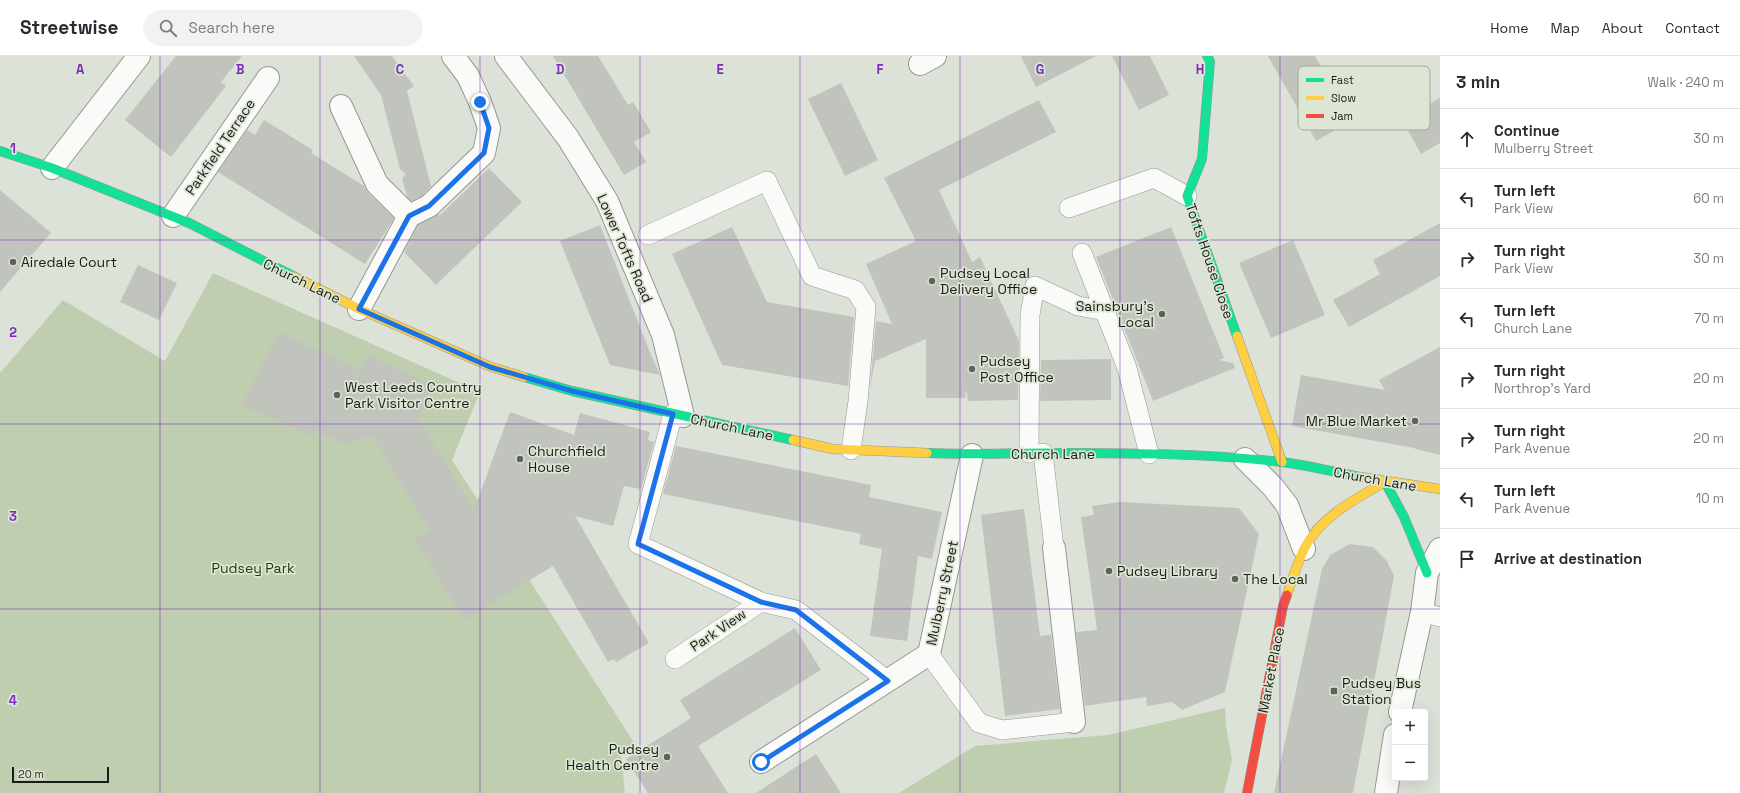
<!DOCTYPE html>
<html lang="en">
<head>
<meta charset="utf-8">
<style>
  :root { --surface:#fff; --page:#f2f2f3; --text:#2b2b33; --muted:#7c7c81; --line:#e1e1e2 }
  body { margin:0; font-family:"Space Grotesk",sans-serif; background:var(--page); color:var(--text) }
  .controls { position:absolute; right:12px; bottom:12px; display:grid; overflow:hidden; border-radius:4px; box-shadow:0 4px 16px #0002 }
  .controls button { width:36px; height:36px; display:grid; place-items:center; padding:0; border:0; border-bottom:1px solid var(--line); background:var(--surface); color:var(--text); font:20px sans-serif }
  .scale { position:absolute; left:12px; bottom:10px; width:97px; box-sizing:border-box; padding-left:4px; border:2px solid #1a1d17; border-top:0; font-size:11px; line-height:14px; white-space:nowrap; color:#1a1d17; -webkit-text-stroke:3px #dde5d5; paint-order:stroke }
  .stop { position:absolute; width:12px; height:12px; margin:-9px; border:3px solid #1a73e8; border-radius:50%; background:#fff }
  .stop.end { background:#1a73e8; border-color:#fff; box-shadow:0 1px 4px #0008 }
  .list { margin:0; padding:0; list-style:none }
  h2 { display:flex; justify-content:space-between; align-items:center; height:52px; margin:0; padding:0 16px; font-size:17px }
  h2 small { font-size:13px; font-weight:400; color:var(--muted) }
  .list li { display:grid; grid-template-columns:26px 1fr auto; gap:12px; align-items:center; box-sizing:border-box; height:60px; padding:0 16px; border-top:1px solid var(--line) }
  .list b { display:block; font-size:15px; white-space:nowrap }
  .list p { margin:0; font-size:13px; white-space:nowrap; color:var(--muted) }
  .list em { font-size:13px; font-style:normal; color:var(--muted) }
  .icon { flex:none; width:22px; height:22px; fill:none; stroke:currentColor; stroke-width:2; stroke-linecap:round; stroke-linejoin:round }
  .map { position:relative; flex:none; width:1440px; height:737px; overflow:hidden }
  header { display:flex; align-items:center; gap:24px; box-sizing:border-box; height:56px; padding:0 20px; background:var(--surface); border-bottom:1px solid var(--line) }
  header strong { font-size:19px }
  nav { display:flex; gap:22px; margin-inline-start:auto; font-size:14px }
  .search { width:280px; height:36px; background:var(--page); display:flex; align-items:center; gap:10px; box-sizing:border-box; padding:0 14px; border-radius:22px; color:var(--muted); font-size:15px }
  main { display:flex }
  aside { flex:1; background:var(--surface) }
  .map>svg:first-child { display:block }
  .green { fill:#bfceaf }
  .building { fill:#c0c4bd }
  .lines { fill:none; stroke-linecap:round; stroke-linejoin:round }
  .lane-casing { stroke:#959892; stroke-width:20 }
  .street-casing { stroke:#959892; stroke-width:24 }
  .fast-casing { stroke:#959892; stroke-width:10 }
  .slow-casing { stroke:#959892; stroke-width:10 }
  .jam-casing { stroke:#959892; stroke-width:10 }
  .lane { stroke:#fafbf9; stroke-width:19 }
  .street { stroke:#fafbf9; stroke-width:22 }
  .fast { stroke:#16e098; stroke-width:9 }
  .slow { stroke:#ffcf43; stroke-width:9 }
  .jam { stroke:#f24e42; stroke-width:9 }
  .route { stroke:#1a73e8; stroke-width:5 }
  .grid { fill:none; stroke:#7b2cbf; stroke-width:1; stroke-opacity:0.55 }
  .poi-dot { fill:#5e625b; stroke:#dde5d5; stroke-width:1.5 }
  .labels { text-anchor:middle; stroke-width:3.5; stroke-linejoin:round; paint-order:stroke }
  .street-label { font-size:14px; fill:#1a1d17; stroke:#dde5d5 }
  .poi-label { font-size:14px; fill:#1a1d17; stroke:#dde5d5; text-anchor:start }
  .park-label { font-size:14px; fill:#273b06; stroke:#dde5d5 }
  .key { fill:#dde5d5; stroke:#a2a99c; stroke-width:1 }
  .key-label { font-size:11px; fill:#1a1d17 }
  .grid-label { font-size:13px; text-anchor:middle; font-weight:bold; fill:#7b2cbf; stroke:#dde5d5; stroke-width:3.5; stroke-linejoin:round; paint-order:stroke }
</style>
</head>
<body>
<header>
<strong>Streetwise</strong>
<div class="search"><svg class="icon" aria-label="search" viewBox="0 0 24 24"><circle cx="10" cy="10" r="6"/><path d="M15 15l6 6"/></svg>Search here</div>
<nav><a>Home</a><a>Map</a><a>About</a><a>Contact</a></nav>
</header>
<main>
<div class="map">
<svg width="1440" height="737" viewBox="0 0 1440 737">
  <rect width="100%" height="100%" fill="#dde2d8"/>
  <g class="green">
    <path d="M 213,217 L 480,336 L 452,404 L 635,688 L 621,697 L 625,737 L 0,737 L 0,317 L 63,244 L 165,305 Z"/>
    <path d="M 1225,652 L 1226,670 L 1232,704 L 1224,737 L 899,737 L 975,690 L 1108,679 Z"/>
  </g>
  <g class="building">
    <path d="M 176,0 L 242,0 L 221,26 L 226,30 L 171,101 L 125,64 Z"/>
    <path d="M 354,0 L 392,0 L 414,30 L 407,35 L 431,130 L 422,140 L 411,145 L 407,140 L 402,122 L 406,118 L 400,113 L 381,39 Z"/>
    <path d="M 553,0 L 598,0 L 628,49 L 633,46 L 651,76 L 634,86 L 646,106 L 624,119 Z"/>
    <path d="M 1021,0 L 1096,0 L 1036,31 Z"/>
    <path d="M 1112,0 L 1150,0 L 1169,39 L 1139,54 Z"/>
    <path d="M 1268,0 L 1315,0 L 1352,65 L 1316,85 Z"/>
    <path d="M 841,27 L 878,104 L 845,120 L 808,43 Z"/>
    <path d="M 1440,42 L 1440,87 L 1421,98 L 1402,64 Z"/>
    <path d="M 1039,44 L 1056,76 L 939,134 L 972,206 L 980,201 L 1019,285 L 1018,344 L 968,345 L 966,333 L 965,342 L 926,342 L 926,283 L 875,305 L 870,333 L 876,265 L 892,268 L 866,208 L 916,185 L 884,122 Z"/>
    <path d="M 264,64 L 313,94 L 311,97 L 364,130 L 368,137 L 394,162 L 365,208 L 218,116 L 247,74 L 255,79 Z"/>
    <path d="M 489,112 L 522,146 L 436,229 L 404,196 L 418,169 L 439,158 L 439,160 Z"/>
    <path d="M 0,134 L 51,177 L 0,236 Z"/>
    <path d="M 1440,167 L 1440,220 L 1349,271 L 1333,244 L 1380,218 L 1373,204 Z"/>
    <path d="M 600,169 L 649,294 L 660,319 L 610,309 L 560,185 Z"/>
    <path d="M 732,171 L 767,246 L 854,261 L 848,330 L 722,309 L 672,198 Z"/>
    <path d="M 1171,171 L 1224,302 L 1219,304 L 1233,307 L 1235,312 L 1153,345 L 1096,201 Z"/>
    <path d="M 1293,184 L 1325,259 L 1271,282 L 1239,207 Z"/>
    <path d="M 138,209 L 177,227 L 159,264 L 120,246 Z"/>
    <path d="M 279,276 L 360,314 L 368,299 L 432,329 L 418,361 L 474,454 L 510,356 L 574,379 L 580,357 L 650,376 L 648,384 L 654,386 L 641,433 L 624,430 L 613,470 L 575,460 L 649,587 L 616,606 L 614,603 L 608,606 L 553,510 L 464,564 L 414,483 L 429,474 L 372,380 L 345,388 L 316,375 L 314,381 L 242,349 Z"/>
    <path d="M 1440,291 L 1440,399 L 1409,391 L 1292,370 L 1301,319 L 1385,334 L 1379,324 Z"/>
    <path d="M 1111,303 L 1111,344 L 1040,345 L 1041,304 Z"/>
    <path d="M 676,390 L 871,429 L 869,441 L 942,456 L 932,503 L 918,500 L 907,585 L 870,580 L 882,493 L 859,488 L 861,478 L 663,438 Z"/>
    <path d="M 1120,446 L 1239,452 L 1259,478 L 1225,636 L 1182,654 L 1172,646 L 1147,650 L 1146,641 L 1085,650 L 1076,576 L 1097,574 L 1081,461 L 1094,459 L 1092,450 Z"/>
    <path d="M 1024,453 L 1040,580 L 1051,579 L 1060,653 L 1005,660 L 981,459 Z"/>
    <path d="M 1350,488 L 1373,491 L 1387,505 L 1394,520 L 1353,737 L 1274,737 L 1322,513 L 1330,499 Z"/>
    <path d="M 795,572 L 821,614 L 698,690 L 728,737 L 648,737 L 626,703 L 691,662 L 680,644 Z"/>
    <path d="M 816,698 L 841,737 L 756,737 Z"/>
  </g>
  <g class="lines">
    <defs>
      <g id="lane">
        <path d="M 1069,152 L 1154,122 L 1187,140"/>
        <path d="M 648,179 L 767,125 L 812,220 L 855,234 L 866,251 L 858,345 L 851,394"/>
        <path d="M 1082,197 L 1127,312 L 1149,398"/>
        <path d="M 673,358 L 638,488 L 761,546 L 796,554 L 888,625"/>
        <path d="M 1029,397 L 1030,259 L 1035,230 L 1078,250 L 1105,255"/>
        <path d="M 1043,397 L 1054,492"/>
        <path d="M 1422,556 L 1440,561"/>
        <path d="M 929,598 L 979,667 L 1002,674 L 1074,666"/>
        <path d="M 675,603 L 761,546"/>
      </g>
      <g id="street">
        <path d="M 506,0 L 568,82 L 607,145 L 663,279 L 683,360"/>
        <path d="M 920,8 L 935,0"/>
        <path d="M 341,50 L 377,128 L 409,160"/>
        <path d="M 52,112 L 139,0"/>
        <path d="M 173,160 L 268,22"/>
        <path d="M 409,160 L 429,150 L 484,97 L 489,72 L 480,46 L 468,20 L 453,0"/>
        <path d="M 359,253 L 409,160"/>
        <path d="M 1245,403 L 1273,431 L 1287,449 L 1304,493"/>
        <path d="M 1054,492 L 1074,666"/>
        <path d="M 1400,656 L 1422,556 L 1427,517 L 1440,493"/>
        <path d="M 761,706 L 929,598 L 972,399"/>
        <path d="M 1386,737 L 1395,679"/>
      </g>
      <g id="fast">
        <path d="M 1207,0 L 1210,5 L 1202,103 L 1187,140 L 1237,280"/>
        <path d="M 0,95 L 52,112 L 189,167 L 295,221"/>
        <path d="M 524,321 L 572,335 L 793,384"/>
        <path d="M 927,397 C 966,399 1005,397 1045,397 C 1123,397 1203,397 1281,406 C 1307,409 1334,416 1361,421"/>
        <path d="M 1385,426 L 1404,461 L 1427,517"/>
      </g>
      <g id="slow">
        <path d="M 295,221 L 359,253 L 491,311 L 524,321"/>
        <path d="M 1237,280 L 1282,406"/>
        <path d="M 793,384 L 833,393 L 927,397"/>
        <path d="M 1361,421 L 1440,433"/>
        <path d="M 1287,539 C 1292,524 1297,508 1304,493 C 1320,461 1355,443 1385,426"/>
      </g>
      <path id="jam" d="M 1247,737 L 1283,550 L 1287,539"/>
    </defs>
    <use href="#lane" class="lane-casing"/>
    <use href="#street" class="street-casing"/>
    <use href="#fast" class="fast-casing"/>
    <use href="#slow" class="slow-casing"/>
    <use href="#jam" class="jam-casing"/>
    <use href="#lane" class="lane"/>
    <use href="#street" class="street"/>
    <use href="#fast" class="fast"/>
    <use href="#slow" class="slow"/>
    <use href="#jam" class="jam"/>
  </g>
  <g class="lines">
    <path class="route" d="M 480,46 L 489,72 L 484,97 L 429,150 L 409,160 L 359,253 L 490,311 L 572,335 L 673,358 L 638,488 L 761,546 L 796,554 L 888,625 L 761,706"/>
  </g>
  <path class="grid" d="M 160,0 L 160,737M 320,0 L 320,737M 480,0 L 480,737M 640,0 L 640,737M 800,0 L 800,737M 960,0 L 960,737M 1120,0 L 1120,737M 1280,0 L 1280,737M 0,184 L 1440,184M 0,368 L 1440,368M 0,553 L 1440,553"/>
  <g class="poi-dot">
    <circle cx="13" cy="206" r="4"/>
    <circle cx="932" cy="225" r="4"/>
    <circle cx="1162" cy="258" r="4"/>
    <circle cx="972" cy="313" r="4"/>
    <circle cx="337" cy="339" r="4"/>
    <circle cx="1415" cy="365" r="4"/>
    <circle cx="520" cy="403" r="4"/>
    <circle cx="1109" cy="515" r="4"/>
    <circle cx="1235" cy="523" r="4"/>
    <rect x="1330" y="631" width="8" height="8" rx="2"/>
    <circle cx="667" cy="701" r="4"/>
  </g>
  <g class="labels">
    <g class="street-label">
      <text transform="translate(220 91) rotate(-56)" y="5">Parkfield Terrace</text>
      <text transform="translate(625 192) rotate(66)" y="5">Lower Tofts Road</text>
      <text transform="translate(1210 205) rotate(71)" y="5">Tofts House Close</text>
      <text transform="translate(302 225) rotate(26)" y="5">Church Lane</text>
      <text transform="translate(732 371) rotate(12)" y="5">Church Lane</text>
      <text x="1053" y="403">Church Lane</text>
      <text transform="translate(1375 423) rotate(10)" y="5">Church Lane</text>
      <text transform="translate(942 537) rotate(-78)" y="5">Mulberry Street</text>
      <text transform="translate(718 574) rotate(-34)" y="5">Park View</text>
      <text transform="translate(1271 614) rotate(-79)" y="5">Market Place</text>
    </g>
    <g class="poi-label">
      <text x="21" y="211">Airedale Court</text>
      <text x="940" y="222">Pudsey Local<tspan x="940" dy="16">Delivery Office</tspan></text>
      <text x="1154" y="255" text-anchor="end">Sainsbury's<tspan x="1154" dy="16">Local</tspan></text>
      <text x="980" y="310">Pudsey<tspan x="980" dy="16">Post Office</tspan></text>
      <text x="345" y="336">West Leeds Country<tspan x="345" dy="16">Park Visitor Centre</tspan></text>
      <text x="1407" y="370" text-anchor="end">Mr Blue Market</text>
      <text x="528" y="400">Churchfield<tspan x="528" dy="16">House</tspan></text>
      <text x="1117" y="520">Pudsey Library</text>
      <text x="1243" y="528">The Local</text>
      <text x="1342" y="632">Pudsey Bus<tspan x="1342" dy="16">Station</tspan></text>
      <text x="659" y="698" text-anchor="end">Pudsey<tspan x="659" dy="16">Health Centre</tspan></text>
    </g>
    <g class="park-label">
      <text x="253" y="517">Pudsey Park</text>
    </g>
  </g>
  <rect x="1298" y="10" width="132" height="64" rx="6" class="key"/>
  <rect x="1306" y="22" width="18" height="4" fill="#16e098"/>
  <rect x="1306" y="40" width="18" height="4" fill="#ffcf43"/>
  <rect x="1306" y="58" width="18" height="4" fill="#f24e42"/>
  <g class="key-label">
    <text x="1331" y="28">Fast</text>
    <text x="1331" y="46">Slow</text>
    <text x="1331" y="64">Jam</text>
  </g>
  <g class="grid-label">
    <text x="80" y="18">A</text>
    <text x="240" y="18">B</text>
    <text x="400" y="18">C</text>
    <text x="560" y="18">D</text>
    <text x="720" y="18">E</text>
    <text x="880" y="18">F</text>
    <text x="1040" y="18">G</text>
    <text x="1200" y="18">H</text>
    <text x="13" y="97">1</text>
    <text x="13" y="281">2</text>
    <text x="13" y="465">3</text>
    <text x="13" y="649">4</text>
  </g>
</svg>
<div class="controls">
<button>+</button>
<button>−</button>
</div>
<div class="scale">20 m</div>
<div class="stop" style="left:761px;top:706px"></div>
<div class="stop end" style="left:480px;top:46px"></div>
</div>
<aside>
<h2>3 min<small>Walk · 240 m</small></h2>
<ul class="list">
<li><svg class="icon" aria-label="ahead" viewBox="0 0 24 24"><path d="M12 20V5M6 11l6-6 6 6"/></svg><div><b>Continue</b><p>Mulberry Street</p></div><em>30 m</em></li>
<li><svg class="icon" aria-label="left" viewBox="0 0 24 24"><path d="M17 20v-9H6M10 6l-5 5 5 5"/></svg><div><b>Turn left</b><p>Park View</p></div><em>60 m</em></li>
<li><svg class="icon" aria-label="right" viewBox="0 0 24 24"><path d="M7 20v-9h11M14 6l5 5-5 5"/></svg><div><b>Turn right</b><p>Park View</p></div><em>30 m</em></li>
<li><svg class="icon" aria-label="left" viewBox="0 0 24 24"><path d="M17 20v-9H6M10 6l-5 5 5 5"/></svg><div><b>Turn left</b><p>Church Lane</p></div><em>70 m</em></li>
<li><svg class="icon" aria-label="right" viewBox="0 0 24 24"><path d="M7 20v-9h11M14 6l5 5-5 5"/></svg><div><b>Turn right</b><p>Northrop's Yard</p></div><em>20 m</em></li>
<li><svg class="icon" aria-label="right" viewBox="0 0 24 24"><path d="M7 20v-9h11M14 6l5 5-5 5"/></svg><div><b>Turn right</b><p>Park Avenue</p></div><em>20 m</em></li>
<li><svg class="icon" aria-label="left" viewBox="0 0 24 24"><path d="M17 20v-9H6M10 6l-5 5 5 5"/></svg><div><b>Turn left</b><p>Park Avenue</p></div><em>10 m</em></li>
<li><svg class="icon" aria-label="arrive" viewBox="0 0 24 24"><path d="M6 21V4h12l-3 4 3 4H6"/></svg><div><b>Arrive at destination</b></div></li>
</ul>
</aside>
</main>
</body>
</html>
